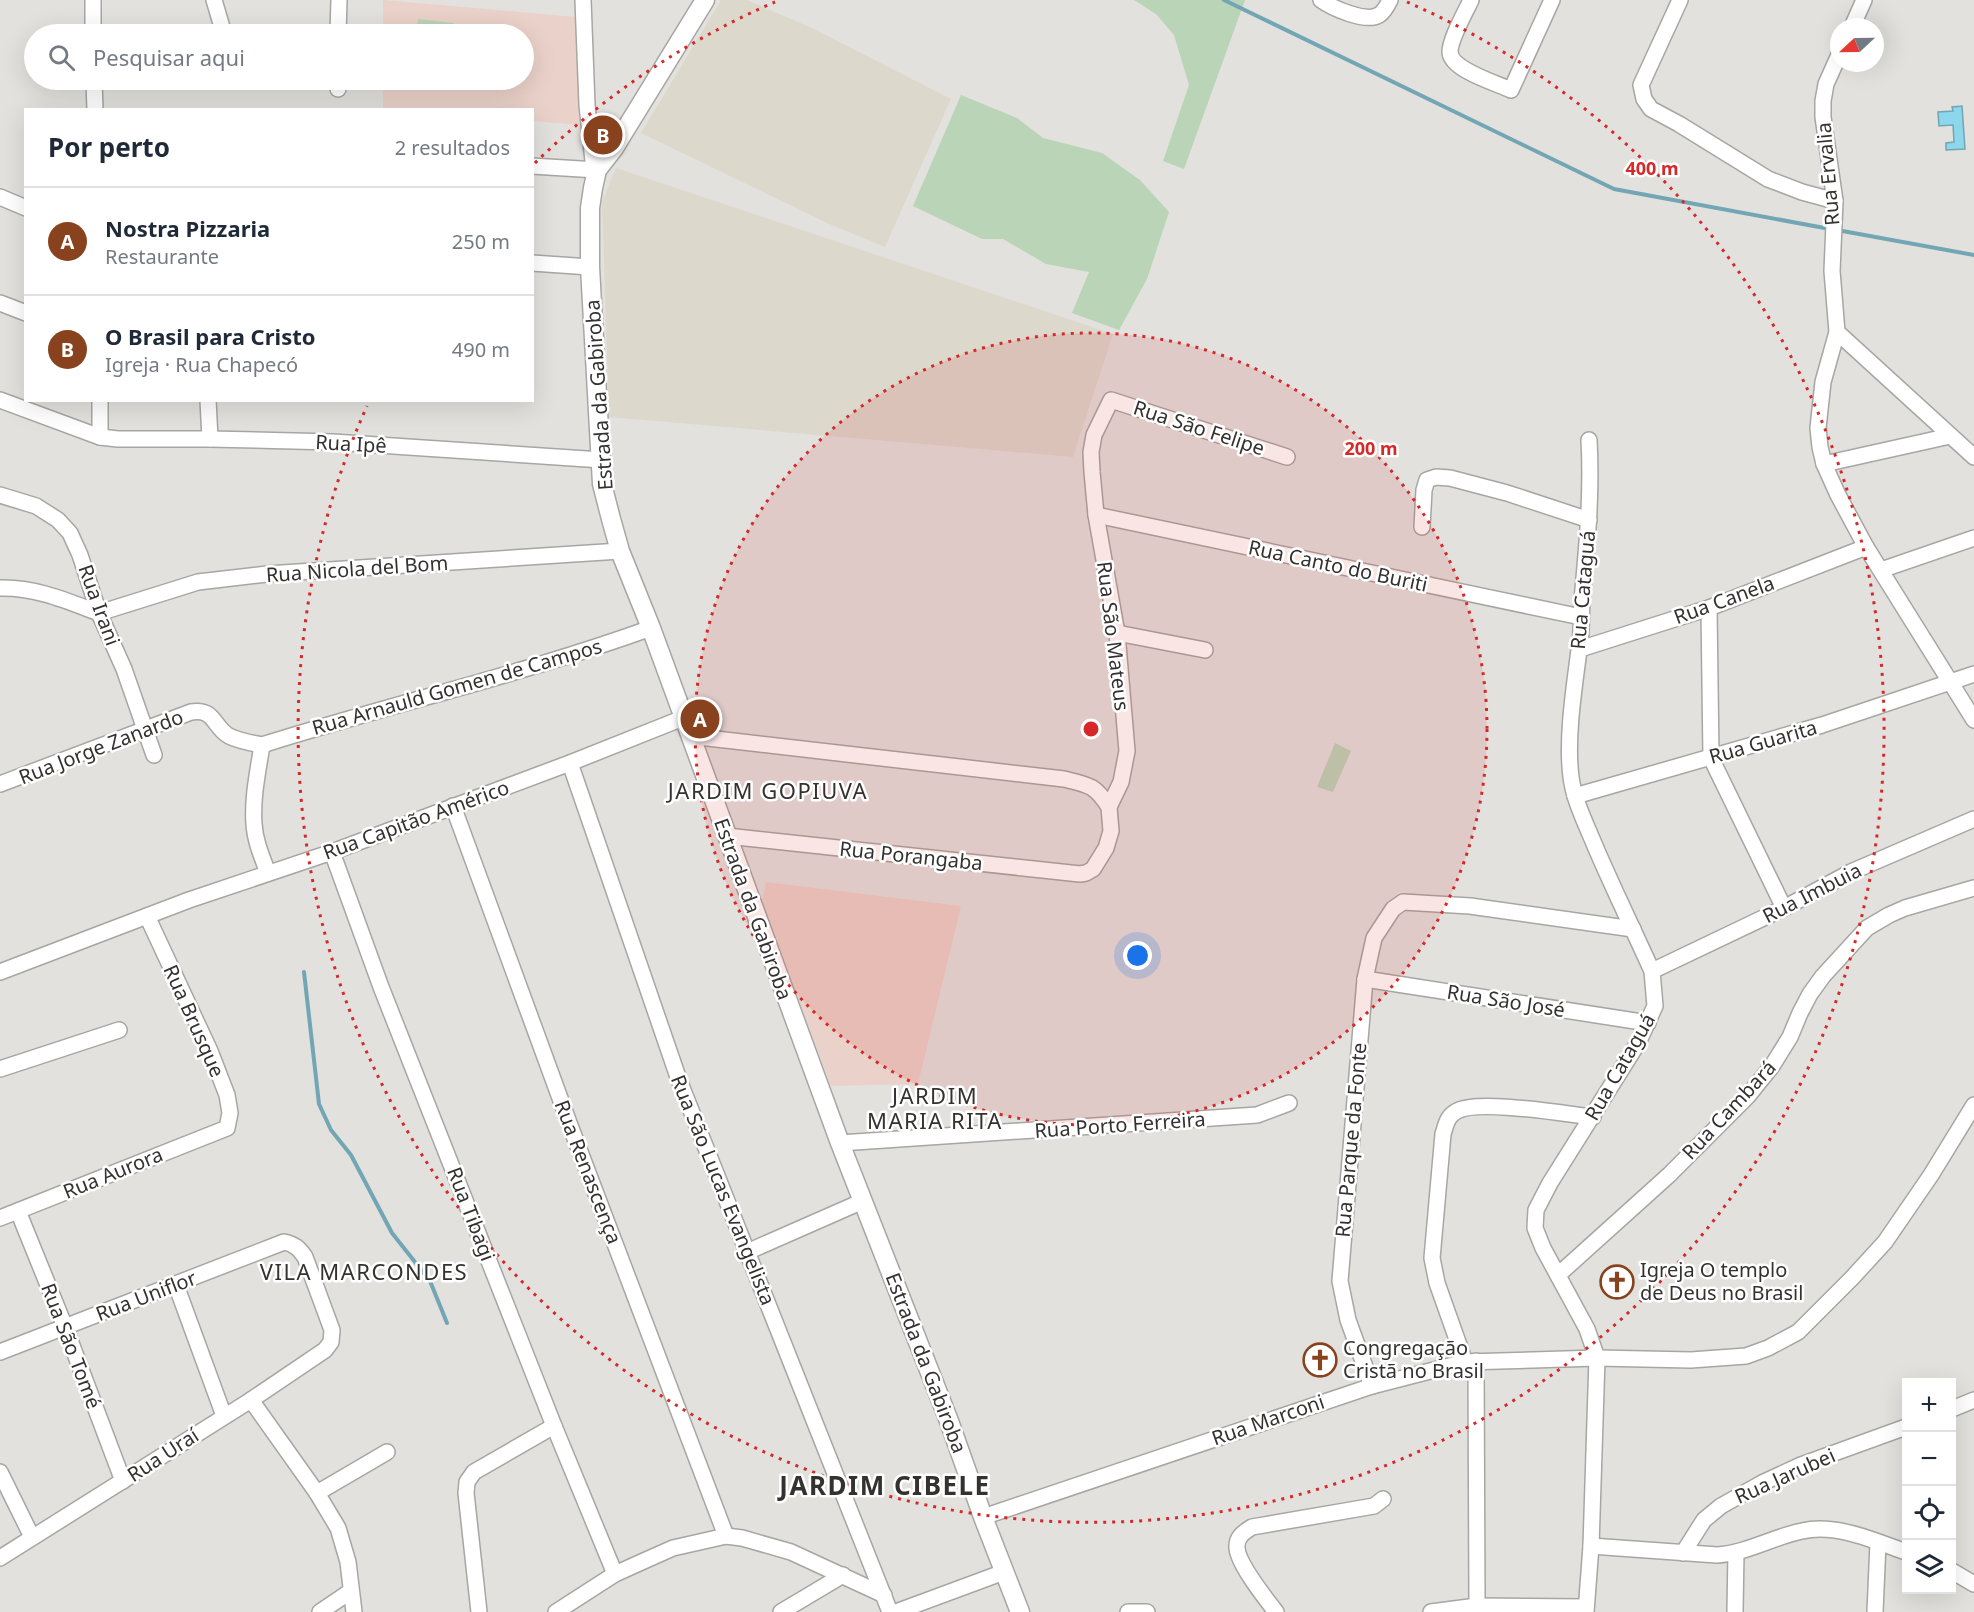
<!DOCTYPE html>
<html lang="pt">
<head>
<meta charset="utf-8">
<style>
  :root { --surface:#fff; --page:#f6f6f7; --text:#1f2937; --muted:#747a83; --line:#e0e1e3; --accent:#88421d }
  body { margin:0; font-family:"Noto Sans",sans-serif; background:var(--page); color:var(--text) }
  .controls { position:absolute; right:18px; bottom:18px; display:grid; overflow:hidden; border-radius:0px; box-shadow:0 6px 24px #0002 }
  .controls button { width:54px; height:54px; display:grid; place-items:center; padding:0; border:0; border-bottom:2px solid var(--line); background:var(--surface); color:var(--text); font:30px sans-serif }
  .compass { position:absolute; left:1830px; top:18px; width:54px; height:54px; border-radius:50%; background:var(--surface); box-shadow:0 6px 24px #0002; rotate:248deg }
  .you { position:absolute; left:1138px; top:956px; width:21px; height:21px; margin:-15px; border:4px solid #fff; border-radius:50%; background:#1a73e8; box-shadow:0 0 0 9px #1a73e833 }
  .badge { display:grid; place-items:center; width:39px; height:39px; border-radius:50%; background:var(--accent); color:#fff; font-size:20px; font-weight:700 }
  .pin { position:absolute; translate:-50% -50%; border:3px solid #fff; box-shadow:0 2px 6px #0006 }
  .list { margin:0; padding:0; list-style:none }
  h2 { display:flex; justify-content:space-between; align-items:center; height:78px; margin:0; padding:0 24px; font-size:26px }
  h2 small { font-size:20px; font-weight:400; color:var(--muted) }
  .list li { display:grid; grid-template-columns:39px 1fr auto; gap:18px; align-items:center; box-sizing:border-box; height:108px; padding:0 24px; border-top:2px solid var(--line) }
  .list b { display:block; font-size:22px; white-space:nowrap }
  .list p { margin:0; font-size:20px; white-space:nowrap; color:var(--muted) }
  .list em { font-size:20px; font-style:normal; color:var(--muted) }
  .icon { flex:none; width:33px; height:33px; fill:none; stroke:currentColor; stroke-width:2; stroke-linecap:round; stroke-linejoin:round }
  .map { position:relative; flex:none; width:1974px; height:1612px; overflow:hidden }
  .search { position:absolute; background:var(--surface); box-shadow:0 6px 24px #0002; left:24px; top:24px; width:510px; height:66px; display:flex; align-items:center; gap:15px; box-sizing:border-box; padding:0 21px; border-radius:33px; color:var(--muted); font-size:22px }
  .panel { position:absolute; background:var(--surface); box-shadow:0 6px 24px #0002; left:24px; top:108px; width:510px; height:294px; border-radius:0px }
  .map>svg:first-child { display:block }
  .built { fill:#dcd8cc }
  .education { fill:#ead1c9 }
  .green { fill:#bad4b8 }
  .water { fill:#8dd7ec; stroke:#72a6b4; stroke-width:1.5 }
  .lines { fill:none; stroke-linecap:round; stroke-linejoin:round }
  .stream { stroke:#72a6b4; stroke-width:4 }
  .minor-casing { stroke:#a7a6a2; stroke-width:18 }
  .major-casing { stroke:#a7a6a2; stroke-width:21 }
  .minor { stroke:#fff; stroke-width:15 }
  .major { stroke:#fff; stroke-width:18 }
  .ring { fill:none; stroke:#d62828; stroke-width:3; stroke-dasharray:3 6 }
  .labels { text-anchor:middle; stroke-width:5; stroke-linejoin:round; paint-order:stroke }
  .street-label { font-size:20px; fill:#333231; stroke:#fff }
  .poi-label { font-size:20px; fill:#333231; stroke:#fff; text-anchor:start }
  .quarter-label { font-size:22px; letter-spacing:1.5px; fill:#333231; stroke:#fff }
  .district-label { font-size:26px; font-weight:bold; letter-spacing:1.5px; fill:#333231; stroke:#fff }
  .centre { fill:#d62828; stroke:#fff; stroke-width:3 }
  .ring-label { font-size:18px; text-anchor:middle; font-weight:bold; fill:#d62828; stroke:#fff; stroke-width:5; stroke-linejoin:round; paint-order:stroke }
</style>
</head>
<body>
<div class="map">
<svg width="1974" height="1612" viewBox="0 0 1974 1612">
  <rect width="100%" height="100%" fill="#e2e1dd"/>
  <g class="built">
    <path d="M 721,0 L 747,0 L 814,29 L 951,99 L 885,247 L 827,223 L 641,133 Z"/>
    <path d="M 616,168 L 1113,334 L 1073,457 L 609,417 L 602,202 Z"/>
  </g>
  <g class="education">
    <path d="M 383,0 L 576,17 L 580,125 L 533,121 L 532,110 L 383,109 L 383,80 L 524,80 L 524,34 L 383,34 Z"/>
    <path d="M 766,882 L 961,906 L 918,1084 L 831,1086 L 762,902 Z"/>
  </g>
  <g class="green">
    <path d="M 1134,0 L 1245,0 L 1184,169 L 1163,161 L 1189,85 L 1174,35 L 1156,14 Z"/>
    <path d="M 418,19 L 454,23 L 452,34 L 416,34 Z"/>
    <path d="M 961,95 L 1017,118 L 1043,138 L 1102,153 L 1140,180 L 1169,212 L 1147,279 L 1119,330 L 1072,313 L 1089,272 L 1046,264 L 1003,239 L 982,239 L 913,206 Z"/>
    <path d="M 1335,743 L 1351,751 L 1333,792 L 1317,787 Z"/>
  </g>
  <path class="water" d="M 1962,106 L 1965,149 L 1946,150 L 1946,143 L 1954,142 L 1953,125 L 1939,126 L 1938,112 L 1953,111 L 1952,107 Z"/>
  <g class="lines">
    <g class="stream">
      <path d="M 1224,0 L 1614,189 L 1830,229"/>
      <path d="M 1837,230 L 1974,255"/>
      <path d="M 304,972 L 319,1104 L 331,1130 L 351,1155 L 392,1233 L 430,1281 L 447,1323"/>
    </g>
    <defs>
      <g id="minor">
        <path d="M 93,0 L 93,34"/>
        <path d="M 214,0 L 224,34"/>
        <path d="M 583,0 L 587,105 L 593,161 L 597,170"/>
        <path d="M 1321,0 C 1332,8 1366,23 1379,15 C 1385,11 1387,6 1390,0"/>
        <path d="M 1471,0 C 1465,13 1450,39 1450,52 C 1451,70 1496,83 1511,90 L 1552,0"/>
        <path d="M 1680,0 L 1641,85 L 1644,99 L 1651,109 L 1679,124 L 1768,179 L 1802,192 L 1835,201"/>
        <path d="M 1852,27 L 1864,0"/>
        <path d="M 338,34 L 339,0"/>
        <path d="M 1839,55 L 1826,84 L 1823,101 L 1823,117 L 1835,201 L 1832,271 L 1837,332 L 1823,382 L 1818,428 L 1820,447 L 1824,464 L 1838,495 L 1866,547 L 1974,720"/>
        <path d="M 94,80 L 95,110"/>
        <path d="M 338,80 L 338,89"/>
        <path d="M 532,166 L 597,170"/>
        <path d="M 0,197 L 26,208"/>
        <path d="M 532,263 L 590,267"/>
        <path d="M 0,303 L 26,313"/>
        <path d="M 1837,332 L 1974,457"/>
        <path d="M 0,400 L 100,437 L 118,439 L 210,439 L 333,442 L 602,460"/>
        <path d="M 208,400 L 210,439"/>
        <path d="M 100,437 L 100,400"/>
        <path d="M 1824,464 L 1950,436"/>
        <path d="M 0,495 L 36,506 L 58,520 L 70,533 L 80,555 L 99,613 L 124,669 L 154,755"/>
        <path d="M 1096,515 L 1581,617"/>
        <path d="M 1422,527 L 1424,490 L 1427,480 L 1436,477 L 1450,478 L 1507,493 L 1589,520"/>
        <path d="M 1881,570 L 1974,538"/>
        <path d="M 0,588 C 35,587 67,601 99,613"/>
        <path d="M 1709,608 L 1711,758 L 1784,908"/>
        <path d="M 99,613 L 198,582 L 267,574 L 620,551"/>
        <path d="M 1117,633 L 1205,650"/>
        <path d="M 1580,649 L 1709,608 L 1866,547"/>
        <path d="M 690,736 L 1064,779 C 1089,785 1095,785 1109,807"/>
        <path d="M 262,745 C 391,704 524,674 651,628"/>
        <path d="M 262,745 C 258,771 252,798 254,824 C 255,841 262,857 268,873"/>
        <path d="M 570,763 L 679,1080 L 890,1612"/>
        <path d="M 0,784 L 191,712 C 215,708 213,727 229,736 C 239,741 251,743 262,745"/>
        <path d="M 1575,796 L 1822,725 L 1974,674"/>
        <path d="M 453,806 L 568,1120 L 726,1536"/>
        <path d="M 727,836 L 1080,874 L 1086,873 L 1093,869 L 1106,848 L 1111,831 L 1109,807 L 1121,782 L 1127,751 L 1117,633 L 1096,515 L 1092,472 L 1091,452 L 1094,435 L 1111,400 L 1287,457"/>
        <path d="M 332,852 L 381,987 L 554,1426 L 615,1574"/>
        <path d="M 1652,971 L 1784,908 L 1851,872 L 1974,819"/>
        <path d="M 0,972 L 189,900 L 332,852 L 570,763 L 683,718"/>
        <path d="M 1365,979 L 1648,1023"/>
        <path d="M 0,1069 L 119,1030"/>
        <path d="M 840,1143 L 1257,1115 L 1289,1103"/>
        <path d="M 18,1211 L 65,1327 L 123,1481"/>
        <path d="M 0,1218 L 227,1128 L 230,1113 L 227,1095 L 210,1051 L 147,916"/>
        <path d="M 747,1252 L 863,1201"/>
        <path d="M 1558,1275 L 1669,1175 L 1747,1097 L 1772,1066 L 1790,1037 L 1800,1013 L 1810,994 L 1823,976 L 1867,928 L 1889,915 L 1905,908 L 1974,888"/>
        <path d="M 176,1285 L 224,1416"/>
        <path d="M 0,1352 L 284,1242 C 294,1244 299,1248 305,1257 L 332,1330 L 331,1342 L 325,1350 L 251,1400 L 0,1558"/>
        <path d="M 1476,1361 L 1477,1606"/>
        <path d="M 1465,1362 L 1437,1283 L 1432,1258 L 1443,1134 C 1446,1125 1447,1116 1457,1111 C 1478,1099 1565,1114 1593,1117"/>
        <path d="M 1372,1386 L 1348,1320 L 1340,1281 L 1365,979 L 1374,938 L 1393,909 L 1403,902 L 1470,906 L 1633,929"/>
        <path d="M 251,1400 L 317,1493 L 338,1528 L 348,1562 L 354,1612"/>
        <path d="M 1952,1409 L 1974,1400"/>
        <path d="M 0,1472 L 32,1537"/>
        <path d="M 317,1493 L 387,1452"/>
        <path d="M 983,1517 L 1372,1386 L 1465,1362 L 1597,1358 L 1691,1360 L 1746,1356 L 1768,1348 L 1798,1332 L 1852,1278 L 1885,1242 L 1931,1175 L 1974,1105"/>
        <path d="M 1591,1546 L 1717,1555 C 1747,1553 1773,1537 1802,1531 C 1836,1523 1875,1541 1906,1552"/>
        <path d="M 1683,1553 L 1704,1520 L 1721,1506 L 1762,1483 L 1801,1465 L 1906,1427"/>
        <path d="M 1952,1571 L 1974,1584"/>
        <path d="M 320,1612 L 351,1591"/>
        <path d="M 479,1612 L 466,1493 L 467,1482 L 474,1472 L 554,1426"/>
        <path d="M 556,1612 L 615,1574 L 646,1560 L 673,1548 L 726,1536 L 742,1538 L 791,1552 L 884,1595"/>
        <path d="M 781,1612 L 843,1575"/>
        <path d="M 896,1612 L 1004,1572"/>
        <path d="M 1128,1612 L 1147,1612"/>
        <path d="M 1276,1612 C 1266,1599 1238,1564 1237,1548 C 1236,1537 1244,1532 1252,1527 L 1374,1506 L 1383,1499"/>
        <path d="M 1431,1612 L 1477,1606 L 1586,1607"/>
        <path d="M 1586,1612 L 1591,1546 L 1597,1358 L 1587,1329 L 1543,1248 L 1535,1228 L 1536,1210 L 1550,1183 L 1638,1043 L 1655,1006 L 1652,971 C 1633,929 1613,888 1595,846 C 1586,824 1574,801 1571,777 C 1566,739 1574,689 1579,650 C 1582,634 1581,616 1582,600 C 1587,546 1592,494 1589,440"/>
        <path d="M 1735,1612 L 1736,1552"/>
        <path d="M 1875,1612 L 1878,1543"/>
      </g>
      <path id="major" d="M 705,0 L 614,148 L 597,170 L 593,188 L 590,208 L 590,267 L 602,484 L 611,519 L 620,551 L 651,628 L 840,1143 L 949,1421 L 983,1517 L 1020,1612"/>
    </defs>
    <use href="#minor" class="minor-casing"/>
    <use href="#major" class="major-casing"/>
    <use href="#minor" class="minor"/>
    <use href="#major" class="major"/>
  </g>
  <circle cx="1091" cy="729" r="396" fill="#d62828" fill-opacity=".12"/>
  <g class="ring">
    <circle cx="1091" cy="729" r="396"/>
    <path d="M535 163A793 793 0 0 1 775 2M1407 2A793 793 0 1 1 367 406"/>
  </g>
  <defs>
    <symbol id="church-ring" viewBox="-11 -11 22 22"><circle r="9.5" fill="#fff" stroke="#88421d" stroke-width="1.5"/><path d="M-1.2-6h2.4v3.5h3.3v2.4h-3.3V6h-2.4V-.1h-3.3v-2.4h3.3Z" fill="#88421d"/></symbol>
  </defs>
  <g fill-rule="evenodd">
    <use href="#church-ring" x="1598" y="1263" width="38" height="38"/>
    <use href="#church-ring" x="1301" y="1341" width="38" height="38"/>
  </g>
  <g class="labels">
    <g class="street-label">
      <text transform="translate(1828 174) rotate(-95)" y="7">Rua Ervalia</text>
      <text transform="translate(599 395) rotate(-94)" y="7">Estrada da Gabiroba</text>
      <text transform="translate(1199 428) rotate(18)" y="7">Rua São Felipe</text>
      <text transform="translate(351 444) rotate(3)" y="7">Rua Ipê</text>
      <text transform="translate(1338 566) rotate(12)" y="7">Rua Canto do Buriti</text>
      <text transform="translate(357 569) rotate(-4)" y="7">Rua Nicola del Bom</text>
      <text transform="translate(1583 590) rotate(-85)" y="7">Rua Cataguá</text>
      <text transform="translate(1724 600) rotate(-20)" y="7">Rua Canela</text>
      <text transform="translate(99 605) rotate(70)" y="7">Rua Irani</text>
      <text transform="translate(1113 636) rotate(83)" y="7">Rua São Mateus</text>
      <text transform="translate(457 687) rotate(-16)" y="7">Rua Arnauld Gomen de Campos</text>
      <text transform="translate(1763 742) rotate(-16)" y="7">Rua Guarita</text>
      <text transform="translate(101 747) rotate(-21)" y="7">Rua Jorge Zanardo</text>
      <text transform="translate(416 820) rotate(-20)" y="7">Rua Capitão Américo</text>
      <text transform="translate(911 856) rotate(6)" y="7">Rua Porangaba</text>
      <text transform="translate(1812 893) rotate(-27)" y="7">Rua Imbuia</text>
      <text transform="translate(753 909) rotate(70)" y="7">Estrada da Gabiroba</text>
      <text transform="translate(1506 1001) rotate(9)" y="7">Rua São José</text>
      <text transform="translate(194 1021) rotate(66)" y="7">Rua Brusque</text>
      <text transform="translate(1620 1067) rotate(-60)" y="7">Rua Cataguá</text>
      <text transform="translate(1729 1110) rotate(-47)" y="7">Rua Cambará</text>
      <text transform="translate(1120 1125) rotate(-4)" y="7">Rua Porto Ferreira</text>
      <text transform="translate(1351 1140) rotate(-85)" y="7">Rua Parque da Fonte</text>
      <text transform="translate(588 1172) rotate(69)" y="7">Rua Renascença</text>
      <text transform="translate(113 1173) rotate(-22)" y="7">Rua Aurora</text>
      <text transform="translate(723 1190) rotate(68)" y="7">Rua São Lucas Evangelista</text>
      <text transform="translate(471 1214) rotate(69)" y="7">Rua Tibagi</text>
      <text transform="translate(146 1296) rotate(-21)" y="7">Rua Uniflor</text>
      <text transform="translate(71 1346) rotate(69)" y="7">Rua São Tomé</text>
      <text transform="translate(926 1363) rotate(69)" y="7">Estrada da Gabiroba</text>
      <text transform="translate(1268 1420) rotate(-19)" y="7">Rua Marconi</text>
      <text transform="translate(163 1455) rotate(-33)" y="7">Rua Uraí</text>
      <text transform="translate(1785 1476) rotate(-24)" y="7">Rua Jarubei</text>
    </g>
    <g class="poi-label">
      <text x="1640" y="1277">Igreja O templo<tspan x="1640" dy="23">de Deus no Brasil</tspan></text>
      <text x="1343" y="1355">Congregação<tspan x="1343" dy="23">Cristã no Brasil</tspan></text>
    </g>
    <g class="quarter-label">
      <text x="768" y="799">JARDIM GOPIUVA</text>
      <text x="935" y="1104">JARDIM<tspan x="935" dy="25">MARIA RITA</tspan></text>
      <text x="364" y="1280">VILA MARCONDES</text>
    </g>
    <g class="district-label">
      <text x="885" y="1495">JARDIM CIBELE</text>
    </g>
  </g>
  <circle cx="1091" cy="729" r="9" class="centre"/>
  <g class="ring-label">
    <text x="1652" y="175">400 m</text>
    <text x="1371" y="455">200 m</text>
  </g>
</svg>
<div class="controls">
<button>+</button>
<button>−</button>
<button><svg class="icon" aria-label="locate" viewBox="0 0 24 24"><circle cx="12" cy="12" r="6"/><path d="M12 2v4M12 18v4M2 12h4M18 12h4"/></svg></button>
<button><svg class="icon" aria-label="layers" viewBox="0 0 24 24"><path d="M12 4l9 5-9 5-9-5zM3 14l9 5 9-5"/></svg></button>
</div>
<svg class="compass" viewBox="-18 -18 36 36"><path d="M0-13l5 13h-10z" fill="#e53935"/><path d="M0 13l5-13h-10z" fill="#747a83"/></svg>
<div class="you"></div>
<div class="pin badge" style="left:700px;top:719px">A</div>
<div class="pin badge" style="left:603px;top:135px">B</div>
<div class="search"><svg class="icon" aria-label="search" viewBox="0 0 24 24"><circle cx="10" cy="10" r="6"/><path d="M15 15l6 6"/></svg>Pesquisar aqui</div>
<section class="panel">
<h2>Por perto<small>2 resultados</small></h2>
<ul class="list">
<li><span class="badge">A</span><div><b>Nostra Pizzaria</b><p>Restaurante</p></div><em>250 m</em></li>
<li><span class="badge">B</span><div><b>O Brasil para Cristo</b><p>Igreja · Rua Chapecó</p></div><em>490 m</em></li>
</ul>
</section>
</div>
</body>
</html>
